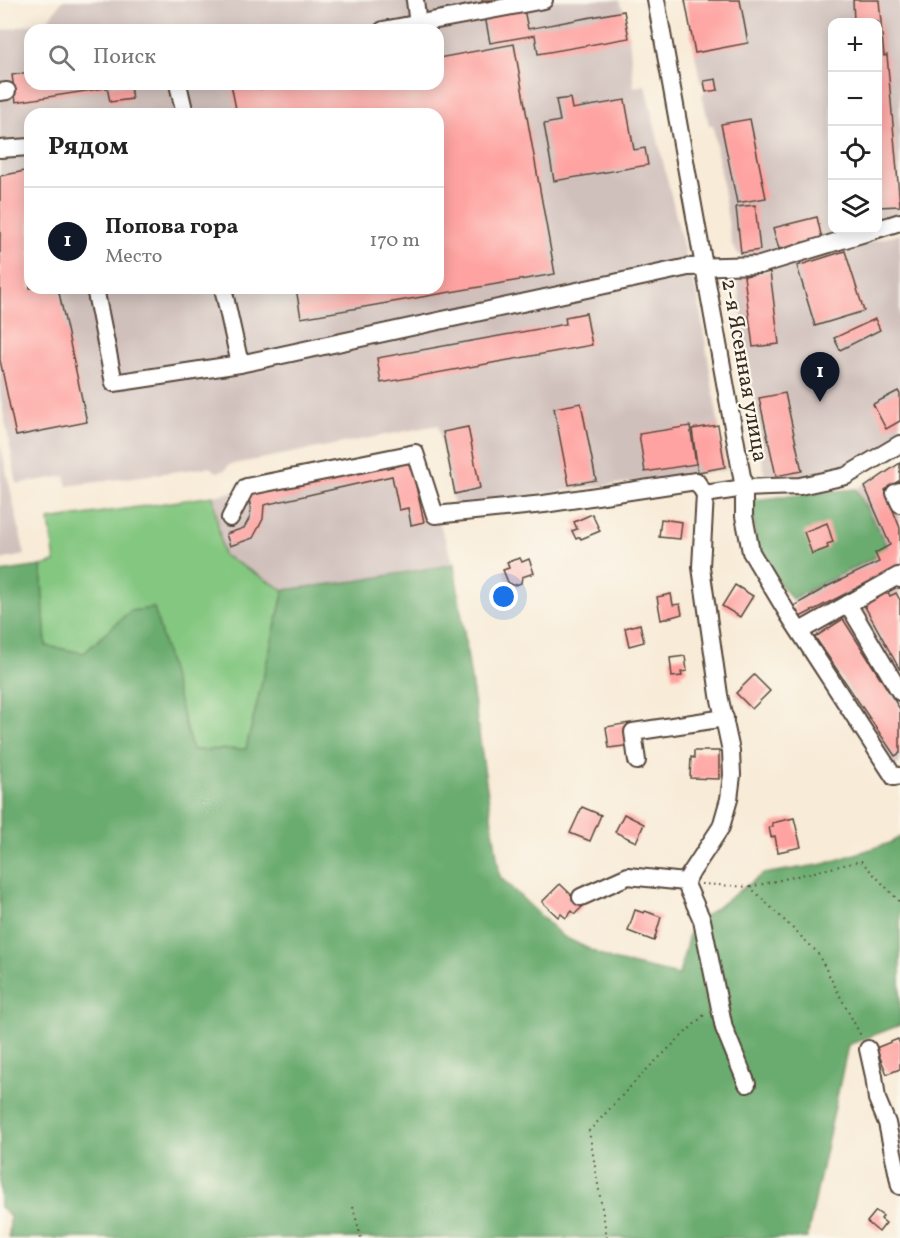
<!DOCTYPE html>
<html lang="ru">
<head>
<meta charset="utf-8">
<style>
	body { margin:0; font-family:Vollkorn,serif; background:#f6f6f6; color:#222 }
	.controls { position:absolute; right:18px; top:18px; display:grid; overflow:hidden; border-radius:12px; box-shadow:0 3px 15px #0003 }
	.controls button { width:54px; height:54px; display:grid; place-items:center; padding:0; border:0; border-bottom:2px solid #e0e0e0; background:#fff; color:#222; font:30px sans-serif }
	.you { position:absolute; left:504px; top:597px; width:21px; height:21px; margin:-15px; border:4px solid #fff; border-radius:50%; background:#1a73e8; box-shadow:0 0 0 9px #1a73e833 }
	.badge { display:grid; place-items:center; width:39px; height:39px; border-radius:50%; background:#111827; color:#fff; font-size:20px; font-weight:700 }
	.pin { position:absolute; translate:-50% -50px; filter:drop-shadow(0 2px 3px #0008) }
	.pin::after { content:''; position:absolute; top:32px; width:21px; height:18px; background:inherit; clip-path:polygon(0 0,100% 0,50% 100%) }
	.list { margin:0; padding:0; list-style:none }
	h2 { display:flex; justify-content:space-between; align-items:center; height:78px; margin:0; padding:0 24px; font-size:26px }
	h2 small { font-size:20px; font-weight:400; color:#767676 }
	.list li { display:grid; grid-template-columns:39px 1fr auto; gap:18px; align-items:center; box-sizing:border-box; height:108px; padding:0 24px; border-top:2px solid #e0e0e0 }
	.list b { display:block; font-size:22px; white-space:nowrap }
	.list p { margin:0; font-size:20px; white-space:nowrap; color:#767676 }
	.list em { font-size:20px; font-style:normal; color:#767676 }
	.icon { flex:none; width:33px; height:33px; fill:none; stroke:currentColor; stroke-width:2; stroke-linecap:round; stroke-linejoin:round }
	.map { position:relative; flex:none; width:900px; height:1238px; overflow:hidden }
	.search { position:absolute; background:#fff; box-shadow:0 3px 15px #0003; left:24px; top:24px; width:420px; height:66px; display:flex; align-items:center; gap:15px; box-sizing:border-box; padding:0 21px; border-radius:18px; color:#767676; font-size:22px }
	.panel { position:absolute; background:#fff; box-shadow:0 3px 15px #0003; left:24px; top:108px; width:420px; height:186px; border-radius:18px }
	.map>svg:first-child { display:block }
</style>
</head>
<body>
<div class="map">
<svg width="900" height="1238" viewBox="0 0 900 1238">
	<rect width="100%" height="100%" fill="#fbf7ec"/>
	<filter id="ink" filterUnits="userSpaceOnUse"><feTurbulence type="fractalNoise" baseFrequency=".0167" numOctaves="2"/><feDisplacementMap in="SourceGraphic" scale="12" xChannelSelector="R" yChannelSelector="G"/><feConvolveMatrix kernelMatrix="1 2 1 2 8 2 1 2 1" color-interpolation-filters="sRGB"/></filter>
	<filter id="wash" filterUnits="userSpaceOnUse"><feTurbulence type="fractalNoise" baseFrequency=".008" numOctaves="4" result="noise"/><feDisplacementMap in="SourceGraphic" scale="24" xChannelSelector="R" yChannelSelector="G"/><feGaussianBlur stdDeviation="1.35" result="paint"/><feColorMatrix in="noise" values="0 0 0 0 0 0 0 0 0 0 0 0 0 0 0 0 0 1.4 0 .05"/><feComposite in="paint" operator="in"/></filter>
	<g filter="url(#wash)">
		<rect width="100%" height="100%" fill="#f8ebd7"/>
		<g fill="#d0c0bc" fill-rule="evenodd">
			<path d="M63,0H619L624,11L629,38L634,87L645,85L688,267L698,297L726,470L454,505L438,425L229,465L225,470L217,472L209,467L67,486L65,476L17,484L0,394V31L47,21ZM30,30H438V84H30ZM30,114H438V288H30Z"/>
			<polygon points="685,0 900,0 900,214 878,222 878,22 832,22 832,230 856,230 823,241 750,258 743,257 738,254 732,245 713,125 709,125 702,95 705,92 703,84 700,81"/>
			<polygon points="900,234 900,436 843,470 765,480 737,278"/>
			<polygon points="0,443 25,555 0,560"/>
			<polygon points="415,453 454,564 356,581 284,590 223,555 213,496"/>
			<polygon points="900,462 900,763 894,766 792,599 889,550 856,489"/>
		</g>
		<polygon fill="#84c781" stroke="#607850" stroke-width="1.5" points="213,496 223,555 284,590 246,749 192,750 154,608 130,611 84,653 46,646 41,566 55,562 49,520"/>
		<g fill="#6bac6f" stroke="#536b46" stroke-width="1.5">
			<polygon points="856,489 889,550 792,599 756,552 752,500"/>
			<polygon points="454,564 500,877 562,936 612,960 679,975 691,926 763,874 824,864 890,843 900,837 900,1025 848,1045 807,1238 9,1238 10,1216 0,1207 0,572 41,566 46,646 84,653 130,611 154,608 192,750 246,749 284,590 356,581"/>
		</g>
		<g id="blocks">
			<g fill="#fea3a1">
				<polygon points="482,0 522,0 528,29 624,11 629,38 538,54 535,35 490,43"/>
				<polygon points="685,0 740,0 748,43 695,53"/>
				<polygon points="853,0 879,0 884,56 887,55 900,206 878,207 878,22 854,22"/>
				<polygon points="514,44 555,274 301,318 296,288 438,288 438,114 237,114 231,84 259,84 260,89 287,84 438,84 438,58"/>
				<polygon points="30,72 30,84 105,84 106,88 16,102 12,75"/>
				<polygon points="716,79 718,90 706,92 704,81"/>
				<polygon points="130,84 132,99 110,102 107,87"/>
				<polygon points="570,98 572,109 625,100 634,150 645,148 648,165 554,181 544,124 560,121 556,100"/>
				<polygon points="750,119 766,198 737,203 721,124"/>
				<polygon points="30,170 30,288 58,288 87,422 16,436 0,360 0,176"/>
				<polygon points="755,205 760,250 741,253 736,207"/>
				<polygon points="817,217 822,239 779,249 773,228"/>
				<polygon points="845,251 864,311 815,326 797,266"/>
				<polygon points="770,272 779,344 753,347 744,276"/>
				<polygon points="586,313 592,345 381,383 377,358 566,324 565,317"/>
				<polygon points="875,319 880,330 840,350 834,338"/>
				<polygon points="898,391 900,394 900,421 886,429 873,404"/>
				<polygon points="785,393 802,471 776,476 759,398"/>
				<polygon points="581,403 596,480 569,485 554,408"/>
				<polygon points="718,425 725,467 698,472 692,429"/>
				<polygon points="690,426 696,464 645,472 639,434"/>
				<polygon points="468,427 480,488 455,494 443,432"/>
				<polygon points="410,459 424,522 411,525 408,508 399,510 392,476 264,505 263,519 253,538 230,546 226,534 244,528 250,517 251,508 248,495"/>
				<polygon points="900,463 900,480 885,490 900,528 900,566 798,618 792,607 828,586 879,562 875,553 890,545 865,487"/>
				<polygon points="592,514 600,531 581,539 580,537 576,539 572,531 577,529 574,522"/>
				<polygon points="661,519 682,522 680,539 659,537"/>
				<polygon points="827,523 833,542 827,544 828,548 812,554 804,532"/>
				<polygon points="520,558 522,562 529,559 534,573 522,577 521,583 516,585 512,585 508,582 503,570 509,568 507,562"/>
				<polygon points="735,585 753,596 740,617 722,606"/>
				<polygon points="887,590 890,596 896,593 900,600 900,670 863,603"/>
				<polygon points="671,594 673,605 680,604 682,614 661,620 657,597"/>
				<polygon points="843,619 900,709 900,753 895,756 815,637"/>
				<polygon points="640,624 644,642 629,646 625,628"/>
				<polygon points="685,656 687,671 681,672 682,676 672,677 670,658"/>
				<polygon points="754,675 770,691 752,709 736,693"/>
				<polygon points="629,723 632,745 609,748 606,727"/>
				<polygon points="694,751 719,751 719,779 690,778 691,757 694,758"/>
				<polygon points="582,807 601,815 590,841 570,833"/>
				<polygon points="624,814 644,824 636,842 615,832"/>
				<polygon points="794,818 801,847 778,852 775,836 771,837 769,827 773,826 772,823"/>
				<polygon points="560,884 583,906 575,914 572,911 566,918 561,914 558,917 542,902"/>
				<polygon points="635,910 644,913 645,911 661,917 654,941 628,931"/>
				<polygon points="898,1039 900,1044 900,1069 887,1074 876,1048"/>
				<polygon points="876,1211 883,1216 881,1219 886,1223 879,1232 867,1222"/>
			</g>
		</g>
	</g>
	<g filter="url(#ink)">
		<use href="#blocks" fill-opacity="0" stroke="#57473a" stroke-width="1.5"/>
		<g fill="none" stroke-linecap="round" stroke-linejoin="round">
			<defs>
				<g id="minor">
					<polyline points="415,0 418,25"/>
					<polyline points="656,0 744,488 744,516 751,552 788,614 894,777 900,776"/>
					<polyline points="383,30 544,0"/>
					<polyline points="178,84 185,114"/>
					<polyline points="0,92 7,91"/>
					<polyline points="0,149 30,147"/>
					<polyline points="878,229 900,222"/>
					<polyline points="95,288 114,383 240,364 688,267 760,265 875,230"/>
					<polyline points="223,288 240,364"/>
					<polyline points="900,491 895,493 900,504"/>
					<polyline points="705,494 744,488 800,486 846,476 900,444"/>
					<polyline points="230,518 246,487 415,453 435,515 544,504 696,481 705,494"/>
					<polyline points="848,604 900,692"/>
					<polyline points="800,631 898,576 900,579"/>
					<polyline points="637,761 633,732 725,718"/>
					<polyline points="685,882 721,827 729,799 732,775 731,751 719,695 701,567 705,494"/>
					<polyline points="581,897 628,876 685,882 702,920 724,1028 747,1084"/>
					<polyline points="868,1049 874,1076 877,1099 887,1123 900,1186"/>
				</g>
			</defs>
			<use href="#minor" stroke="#57473a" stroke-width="20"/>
			<g stroke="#57473a" stroke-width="2" stroke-dasharray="1.5 4.5" stroke-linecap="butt">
				<polyline points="701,884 750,887 817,952 861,1036"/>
				<polyline points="750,887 861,861 900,902"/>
				<polyline points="353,1207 361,1238"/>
				<polyline points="607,1238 589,1131 645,1071 705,1014"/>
			</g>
			<use href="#minor" stroke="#fff" stroke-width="16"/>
		</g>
	</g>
	<g text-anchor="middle" stroke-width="4.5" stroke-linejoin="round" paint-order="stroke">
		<g font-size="22" fill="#3b2a1e" stroke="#fbf7ec">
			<text transform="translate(746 370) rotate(80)" y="8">2-я Ясенная улица</text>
		</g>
	</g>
</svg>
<div class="controls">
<button>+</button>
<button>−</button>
<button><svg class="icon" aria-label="locate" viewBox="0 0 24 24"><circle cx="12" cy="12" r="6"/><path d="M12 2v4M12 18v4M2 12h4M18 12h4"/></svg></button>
<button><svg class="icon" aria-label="layers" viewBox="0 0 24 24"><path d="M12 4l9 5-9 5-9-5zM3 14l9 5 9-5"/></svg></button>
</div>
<div class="you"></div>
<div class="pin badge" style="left:820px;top:402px">1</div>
<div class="search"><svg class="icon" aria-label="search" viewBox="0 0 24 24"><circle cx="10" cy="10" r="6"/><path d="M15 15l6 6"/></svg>Поиск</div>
<section class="panel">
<h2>Рядом<small></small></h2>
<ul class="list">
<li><span class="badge">1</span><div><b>Попова гора</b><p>Место</p></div><em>170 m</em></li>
</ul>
</section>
</div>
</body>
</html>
